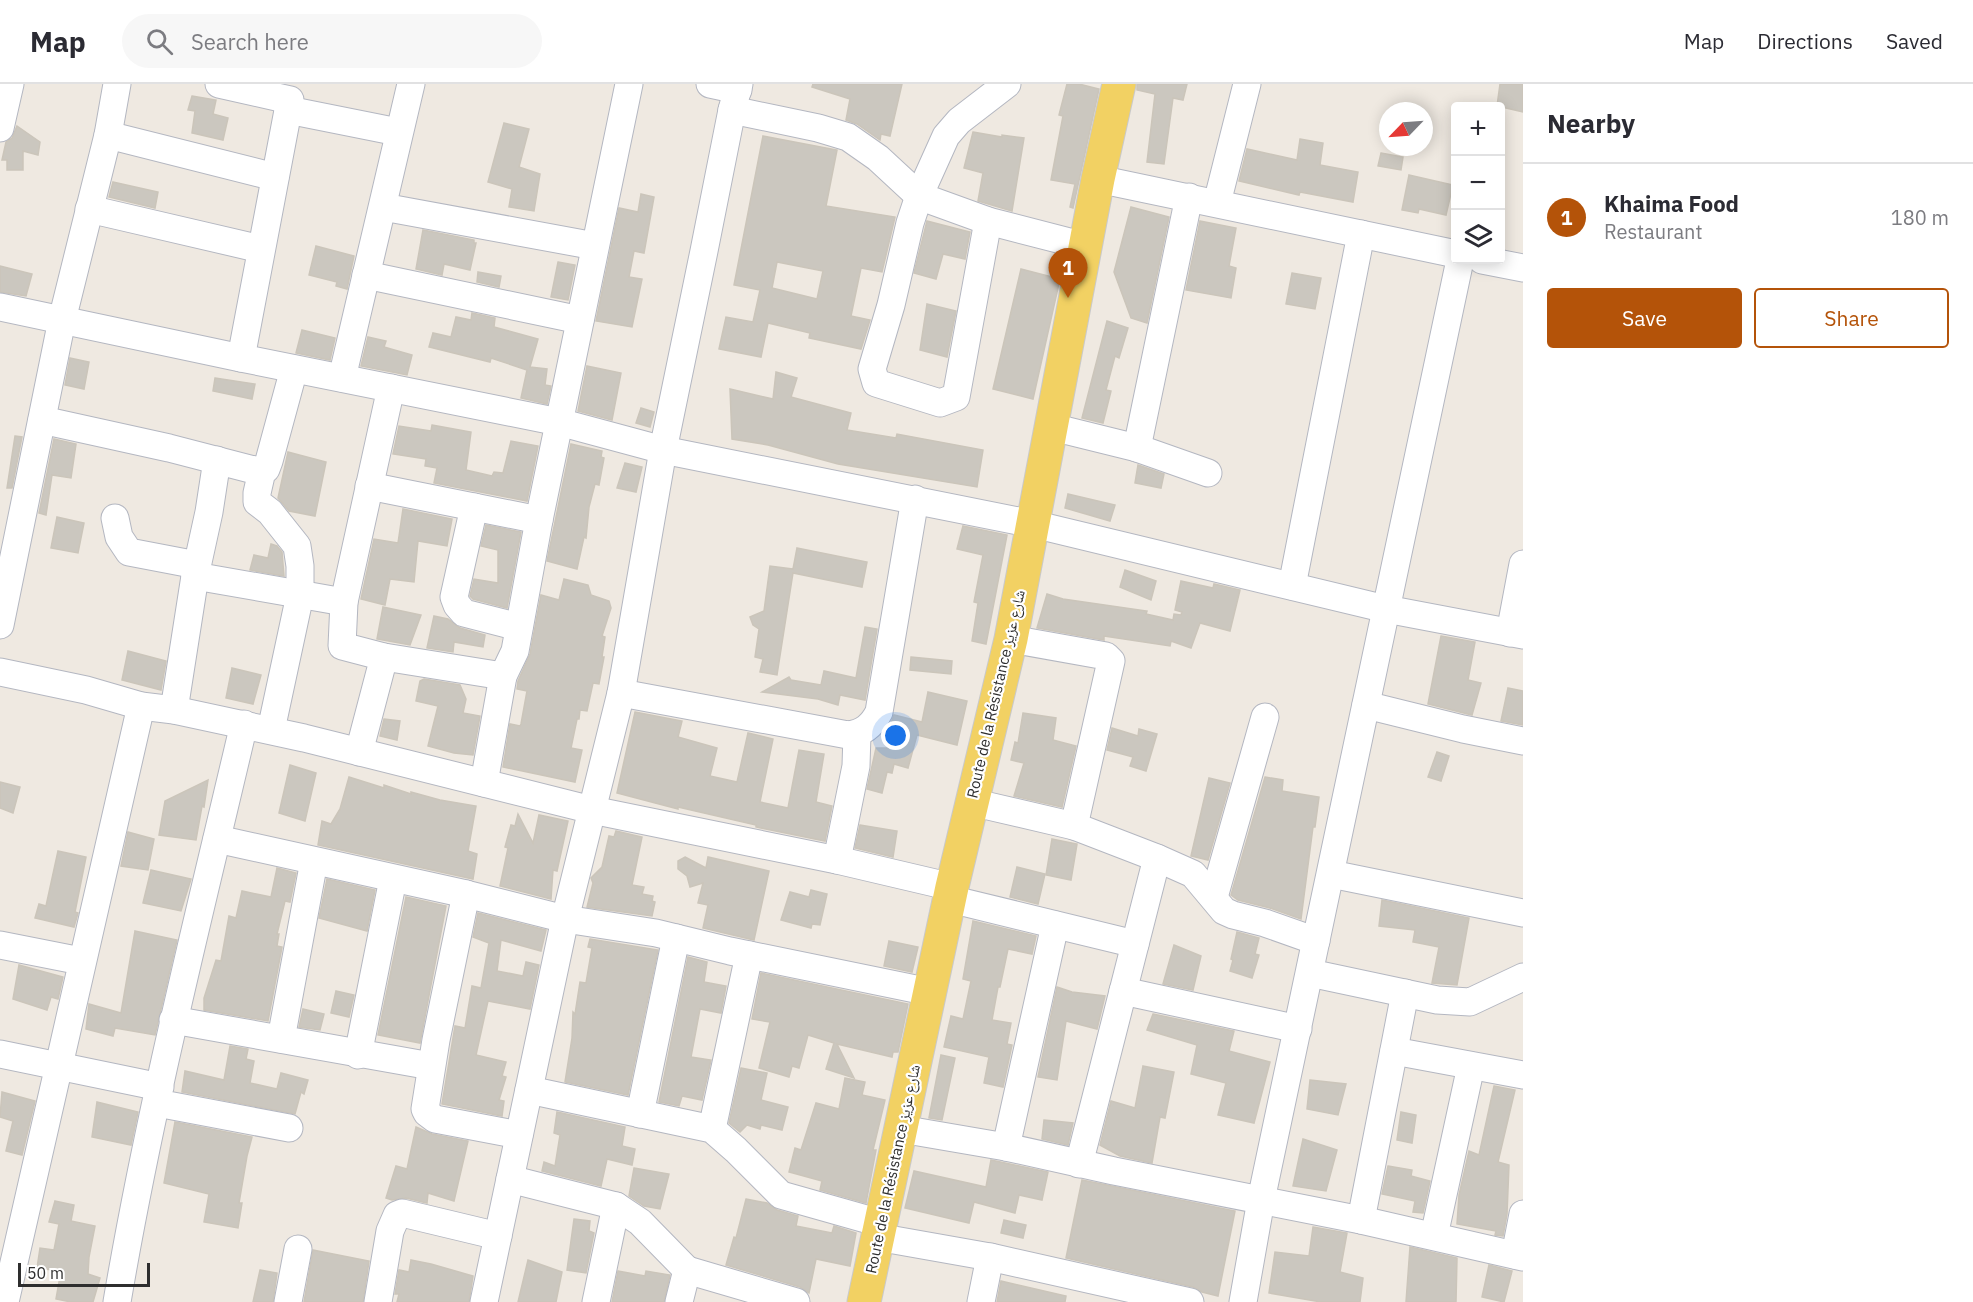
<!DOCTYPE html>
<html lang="en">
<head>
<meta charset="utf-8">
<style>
	body { margin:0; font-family:"IBM Plex Sans","Noto Naskh Arabic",sans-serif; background:#f7f7f7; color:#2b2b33 }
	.controls { position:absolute; right:18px; top:18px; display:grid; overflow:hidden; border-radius:6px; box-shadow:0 3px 15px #0003 }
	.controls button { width:54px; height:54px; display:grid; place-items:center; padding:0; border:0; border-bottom:2px solid #e1e1e2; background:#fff; color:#2b2b33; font:30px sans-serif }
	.compass { position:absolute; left:1379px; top:18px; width:54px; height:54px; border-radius:50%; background:#fff; box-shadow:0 3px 15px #0003; rotate:245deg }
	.scale { position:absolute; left:18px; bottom:15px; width:132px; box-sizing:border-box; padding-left:6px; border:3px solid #2e2e2e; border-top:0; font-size:16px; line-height:21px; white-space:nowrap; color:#2e2e2e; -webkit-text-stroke:4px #fff; paint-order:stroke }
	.you { position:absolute; left:896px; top:652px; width:21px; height:21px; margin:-15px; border:4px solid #fff; border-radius:50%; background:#1a73e8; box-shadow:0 0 0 9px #1a73e833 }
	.badge { display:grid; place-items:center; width:39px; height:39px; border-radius:50%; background:#b45309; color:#fff; font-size:20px; font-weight:700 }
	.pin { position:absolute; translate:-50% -50px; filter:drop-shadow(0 2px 3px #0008) }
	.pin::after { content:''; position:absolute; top:32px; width:21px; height:18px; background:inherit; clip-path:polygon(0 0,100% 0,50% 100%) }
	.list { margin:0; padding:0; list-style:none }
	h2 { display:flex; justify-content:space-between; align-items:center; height:78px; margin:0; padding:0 24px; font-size:26px }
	h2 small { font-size:20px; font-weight:400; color:#7c7c81 }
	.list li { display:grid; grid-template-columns:39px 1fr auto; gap:18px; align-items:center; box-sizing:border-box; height:108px; padding:0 24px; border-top:2px solid #e1e1e2 }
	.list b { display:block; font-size:22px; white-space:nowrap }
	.list p { margin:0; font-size:20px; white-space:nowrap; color:#7c7c81 }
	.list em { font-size:20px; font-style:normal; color:#7c7c81 }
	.actions { display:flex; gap:12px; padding:18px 24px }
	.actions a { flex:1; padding:14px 0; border:2px solid #b45309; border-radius:6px; text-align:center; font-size:21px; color:#b45309 }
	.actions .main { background:#b45309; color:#fff }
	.icon { flex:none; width:33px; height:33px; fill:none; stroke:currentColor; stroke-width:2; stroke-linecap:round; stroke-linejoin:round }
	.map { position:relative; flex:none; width:1523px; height:1218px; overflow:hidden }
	header { display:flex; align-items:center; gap:36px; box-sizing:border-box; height:84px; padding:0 30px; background:#fff; border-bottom:2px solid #e1e1e2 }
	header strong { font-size:28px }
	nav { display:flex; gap:33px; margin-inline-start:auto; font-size:21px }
	.search { width:420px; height:54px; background:#f7f7f7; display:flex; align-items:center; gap:15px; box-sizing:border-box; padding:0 21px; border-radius:33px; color:#7c7c81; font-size:22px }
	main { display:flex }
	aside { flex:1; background:#fff }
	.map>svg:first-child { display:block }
</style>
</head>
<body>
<header>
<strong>Map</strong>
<div class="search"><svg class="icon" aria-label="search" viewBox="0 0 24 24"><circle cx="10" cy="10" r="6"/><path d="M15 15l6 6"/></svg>Search here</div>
<nav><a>Map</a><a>Directions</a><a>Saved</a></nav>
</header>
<main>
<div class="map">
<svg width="1523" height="1218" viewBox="0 0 1523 1218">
	<rect width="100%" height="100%" fill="#efe9e1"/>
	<g fill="#cbc7bf" stroke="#cbc5ba" stroke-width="1.5" fill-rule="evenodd">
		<polygon points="813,0 902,0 890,52 881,50 880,56 857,40 846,36 850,15 812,3"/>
		<polygon points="1067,0 1079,0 1099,5 1073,124 1070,123 1075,100 1051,96 1063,32 1059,31"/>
		<polygon points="1137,0 1187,0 1183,16 1173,14 1164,80 1147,78 1155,10 1137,6"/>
		<polygon points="1500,0 1523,0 1523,28 1497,22"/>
		<polygon points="192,12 216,16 213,30 228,34 223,56 192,49 195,27 188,26"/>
		<polygon points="504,39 529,45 519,83 540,90 534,127 509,123 512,105 488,98"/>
		<polygon points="17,42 40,58 38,71 23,67 23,86 7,86 7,76 2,76 6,58 12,54"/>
		<polygon points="973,48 1002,53 1002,51 1024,54 1012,127 978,117 983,89 964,84"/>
		<path d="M763,52L837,66L826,122L895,133L882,188L861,184L851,232L870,236L861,265L809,254L810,249L768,239L761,273L719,265L726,233L753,238L760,206L734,201ZM777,178L823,187L817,215L772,204Z"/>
		<polygon points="1300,55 1323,59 1320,81 1358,88 1353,118 1300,108 1299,111 1239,97 1247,65 1297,76"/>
		<polygon points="1381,69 1403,73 1401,86 1378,82"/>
		<polygon points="1409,91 1453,101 1446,131 1419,125 1418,129 1402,126"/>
		<polygon points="113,98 158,108 155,124 109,113"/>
		<polygon points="641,110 654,113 644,169 634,167 629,193 642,195 632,243 596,237 619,124 638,128"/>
		<polygon points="1131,123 1169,133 1147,239 1131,234 1114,188"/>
		<polygon points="927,137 970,148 965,175 943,170 936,195 914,189"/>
		<polygon points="1200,137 1236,144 1229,182 1236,184 1231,214 1186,206"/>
		<polygon points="423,146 474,156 474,159 476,159 470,186 444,180 442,191 416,185"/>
		<polygon points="316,162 354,172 347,205 336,202 337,198 309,191"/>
		<polygon points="558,178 575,181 568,216 551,213"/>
		<polygon points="0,182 32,190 26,212 0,208"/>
		<polygon points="1021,185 1060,195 1033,315 993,305"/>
		<polygon points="478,188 501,192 499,203 477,198"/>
		<polygon points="1292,189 1321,194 1315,225 1286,220"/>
		<polygon points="927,220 956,227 947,273 920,266"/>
		<polygon points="472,229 495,234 494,243 538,255 530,283 547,285 545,301 551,302 547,320 521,314 527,286 491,274 490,278 429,263 433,249 451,253 456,233 471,236"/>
		<polygon points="1107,237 1128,244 1119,274 1115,272 1106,306 1111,307 1103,339 1082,334"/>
		<polygon points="302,246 335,254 330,276 296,269"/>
		<polygon points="368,253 386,257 384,263 412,271 407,291 361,282"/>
		<polygon points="70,274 89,278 84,305 65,301"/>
		<polygon points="587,282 621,289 612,336 578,327"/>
		<polygon points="776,288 797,294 791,313 851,329 847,346 896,354 897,350 983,366 977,403 838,380 768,361 732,355 730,305 773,315"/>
		<polygon points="215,294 255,300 252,315 213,307"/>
		<polygon points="641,324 654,328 650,343 636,339"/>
		<polygon points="432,341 471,348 466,386 492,392 494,388 503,389 511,357 538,362 527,417 434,399 437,384 425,382 426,375 393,370 399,342 431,347"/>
		<polygon points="15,352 22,353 12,404 7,404"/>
		<polygon points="54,355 76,360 71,394 52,391 46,431 39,429"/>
		<polygon points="571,360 602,367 601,373 604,374 599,401 595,400 589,423 586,454 584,453 577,485 547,477"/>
		<polygon points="288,368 326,378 315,432 289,427 278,414"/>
		<polygon points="625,379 642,383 636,408 617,404"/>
		<polygon points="1138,381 1164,390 1161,404 1135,399"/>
		<polygon points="1068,410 1115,421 1110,437 1065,424"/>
		<polygon points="403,425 452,435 447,462 418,457 414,498 390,495 385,521 361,515 374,455 398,459"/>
		<polygon points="57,433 84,439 78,469 51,464"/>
		<polygon points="486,441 521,448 507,524 473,515 470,512 474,495 498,499 498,466 481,462"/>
		<polygon points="963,442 1007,451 986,560 972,557 978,519 974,518 983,471 957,465"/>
		<polygon points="271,460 277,462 282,468 284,492 250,486 254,471 268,474"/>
		<polygon points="797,464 867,478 862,503 793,489 777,591 760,588 763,575 755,573 759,545 753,541 750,533 764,527 770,482 793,485"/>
		<polygon points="1125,486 1156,497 1151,516 1120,503"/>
		<polygon points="564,495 588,501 591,511 609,517 611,524 602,552 605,553 602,573 604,573 599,600 593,599 587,627 580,626 579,635 577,635 571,664 582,666 575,698 503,683 510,640 520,642 521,640 527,607 517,605 518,597 530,570 541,511 559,516"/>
		<polygon points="1181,497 1213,504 1214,500 1240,506 1230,547 1200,539 1191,564 1171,557 1170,562 1104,552 1104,556 1037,544 1047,510 1063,515 1147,527 1146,530 1173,536 1174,530 1181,531 1182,528 1175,526"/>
		<polygon points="383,523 421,531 410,561 377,555"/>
		<polygon points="434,532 448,535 460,544 485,551 483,563 454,558 453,568 427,564"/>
		<polygon points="865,543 877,545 865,616 840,611 838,621 818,615 762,608 789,593 791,596 821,601 824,587 856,594"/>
		<polygon points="1441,552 1475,558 1468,596 1481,599 1472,631 1428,620"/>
		<polygon points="128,567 166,577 161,606 122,596"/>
		<polygon points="911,573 952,577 951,590 910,586"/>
		<polygon points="232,584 261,591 253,620 226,614"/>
		<polygon points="424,595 460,601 466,615 463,629 480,632 473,671 454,669 428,662 438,622 416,617 420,597"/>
		<polygon points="1508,604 1523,607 1523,641 1501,637"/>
		<polygon points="928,608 967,617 957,661 917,651 908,684 894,680 892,689 887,688 882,709 867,705 876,664 888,664 891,639 894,631 922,638"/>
		<polygon points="635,628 682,637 678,653 717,664 710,692 737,698 748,649 773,655 760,718 788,724 799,666 824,670 816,718 832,722 825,757 756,743 756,741 678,723 678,725 617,709"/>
		<polygon points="1023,629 1056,634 1053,656 1076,662 1062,723 1014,712 1024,679 1011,676 1015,658 1018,659"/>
		<polygon points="384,635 400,637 397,656 380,652"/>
		<polygon points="1112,644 1138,652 1139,645 1157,650 1146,687 1130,682 1133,673 1107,666"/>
		<polygon points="1437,668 1449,672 1441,697 1428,693"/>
		<polygon points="290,681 316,689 305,737 279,729"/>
		<polygon points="349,693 384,704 384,701 411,710 411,708 440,716 476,722 468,767 477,770 473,795 318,761 322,737 331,740 340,725"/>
		<polygon points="1265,693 1283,696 1282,707 1319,713 1315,743 1313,743 1301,835 1270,824 1238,816 1231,811"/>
		<polygon points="1209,694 1230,699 1208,776 1191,772"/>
		<polygon points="208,696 204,723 202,722 196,756 159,751 165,717"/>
		<polygon points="0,698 20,703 13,729 0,724"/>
		<polygon points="518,730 533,759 539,731 568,737 557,787 553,786 551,815 500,802 508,764 505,763 511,741 515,742"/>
		<polygon points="860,741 897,747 893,773 855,764"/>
		<polygon points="616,747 642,753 632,801 644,803 642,810 653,812 652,817 655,818 652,832 587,823 593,799 591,794 602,783 609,752 614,753"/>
		<polygon points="128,748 154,755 148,786 121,782"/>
		<polygon points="1052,755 1077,760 1071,796 1046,791"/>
		<polygon points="58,767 86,773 75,828 78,829 74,843 35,834 39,820 46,822"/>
		<polygon points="685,773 706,784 708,773 769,787 754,856 703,844 708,821 698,819 703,799 690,803 687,792 678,785 678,777"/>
		<polygon points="1017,783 1045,790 1038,820 1010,813"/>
		<polygon points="277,784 296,789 290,818 285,817 277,850 279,850 277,862 282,863 268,937 204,926 204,914 216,876 221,877 229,832 236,834 242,807 271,813"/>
		<polygon points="151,786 191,795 181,827 143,819"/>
		<polygon points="327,795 375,806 367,847 319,834"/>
		<polygon points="811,806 827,810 820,841 812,840 811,844 781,836 790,808 809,813"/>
		<polygon points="406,813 446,822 420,959 378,951"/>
		<polygon points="1382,816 1469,834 1457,901 1432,899 1439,863 1413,858 1415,846 1379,842"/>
		<polygon points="478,829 546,846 541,867 501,856 497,887 523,892 526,878 539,881 530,925 488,917 476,971 506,978 502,992 506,993 499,1016 504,1017 502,1032 442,1020 455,942 465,944 472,902 481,904 489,859 473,853"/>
		<polygon points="973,837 1036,852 1032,870 1008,865 1000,903 998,903 992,936 1011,939 1007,960 1012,961 1003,1003 984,999 989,973 944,963 951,932 963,935 971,897 963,895"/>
		<polygon points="135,847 177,856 155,951 115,944 113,952 86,945 89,920 121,929"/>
		<polygon points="1237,848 1259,854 1255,870 1259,871 1252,894 1230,887 1233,876 1231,875"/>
		<polygon points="590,855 658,866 628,1011 565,998 572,954 573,928 575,930 580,898 586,899 592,864 588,863"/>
		<polygon points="889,857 918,863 912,888 884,882"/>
		<polygon points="1174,861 1201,872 1193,906 1163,900"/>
		<polygon points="688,873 707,878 704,898 726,902 721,929 700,925 691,973 711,976 702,1016 682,1012 679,1022 659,1018"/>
		<polygon points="19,881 63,893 58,915 51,913 47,926 13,915"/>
		<polygon points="761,889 908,920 898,968 893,968 892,973 837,960 854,994 826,985 834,959 808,951 799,984 792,982 789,993 759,984 770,938 752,935"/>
		<polygon points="1057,903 1072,908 1105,912 1097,945 1066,937 1057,996 1038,993"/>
		<polygon points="336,907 354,911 349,933 331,929"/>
		<polygon points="303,925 324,930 320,946 299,943"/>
		<polygon points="1153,930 1234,947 1229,967 1270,978 1254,1039 1218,1031 1226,999 1191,990 1197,961 1147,946"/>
		<polygon points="230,962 248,965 246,975 254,977 250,999 277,1005 281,989 308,996 304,1010 301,1008 295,1030 182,1008 185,987 224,996"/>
		<polygon points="941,971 955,974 942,1036 929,1034"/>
		<polygon points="1143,982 1174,988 1165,1034 1160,1033 1152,1079 1120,1072 1100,1061 1111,1017 1135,1024"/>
		<polygon points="741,984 767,989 761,1016 788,1023 782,1046 761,1041 760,1045 747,1041 740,1048 729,1039"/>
		<polygon points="845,994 865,998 862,1011 885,1016 873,1066 876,1066 866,1119 820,1106 822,1097 789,1088 795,1064 801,1066 816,1019 839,1025"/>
		<polygon points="1310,996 1346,1000 1338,1031 1307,1025"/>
		<polygon points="1494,1002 1515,1006 1498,1078 1509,1081 1507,1130 1503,1152 1495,1151 1496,1147 1457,1140 1459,1111 1469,1067 1479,1071"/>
		<polygon points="2,1008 35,1017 22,1071 6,1067 13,1037 0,1033"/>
		<polygon points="97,1018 138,1028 131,1061 92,1053"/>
		<polygon points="557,1028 625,1043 622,1062 635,1065 632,1081 607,1075 601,1102 542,1087 544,1078 555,1082 560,1051 554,1049"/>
		<polygon points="1401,1028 1416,1031 1412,1059 1397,1056"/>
		<polygon points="1044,1036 1073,1039 1068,1061 1042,1055"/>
		<polygon points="175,1038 252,1053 247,1072 239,1119 242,1119 238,1144 204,1138 209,1110 164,1099"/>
		<polygon points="416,1043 432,1050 468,1057 454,1117 428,1109 427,1119 406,1114 392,1116 386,1114 396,1082 407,1085"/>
		<polygon points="1303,1055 1337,1066 1326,1107 1293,1102"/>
		<polygon points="991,1076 1048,1088 1042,1116 1019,1111 1015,1129 974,1118 969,1139 905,1124 914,1087 986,1103"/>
		<polygon points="1388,1082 1412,1086 1411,1092 1430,1097 1423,1129 1413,1128 1415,1117 1382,1110"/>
		<polygon points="634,1084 669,1090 660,1125 644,1122 629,1112"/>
		<polygon points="1082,1096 1235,1127 1218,1212 1202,1208 1193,1203 1066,1174"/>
		<polygon points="746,1115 767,1119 777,1126 798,1132 796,1142 832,1149 834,1142 856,1149 850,1182 816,1175 809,1209 800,1203 726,1181 734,1153 736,1154"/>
		<polygon points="55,1117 74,1121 71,1137 95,1142 89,1173 88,1190 100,1194 93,1218 71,1218 56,1215 61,1187 37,1184 40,1164 54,1166 59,1140 49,1138"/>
		<polygon points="574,1135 590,1137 589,1147 594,1149 586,1189 567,1186"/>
		<polygon points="1004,1136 1026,1141 1023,1154 1001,1149"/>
		<polygon points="1313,1143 1347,1149 1340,1188 1363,1194 1360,1218 1321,1218 1269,1209 1275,1168 1309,1172"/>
		<polygon points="1410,1163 1457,1174 1456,1218 1406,1218"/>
		<polygon points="313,1166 369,1177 363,1218 304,1218"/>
		<polygon points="411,1176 431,1180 473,1192 469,1218 397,1218 399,1210 395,1210 399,1186 409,1188"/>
		<polygon points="528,1176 562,1188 556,1218 518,1218"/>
		<polygon points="1489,1181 1512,1187 1504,1218 1482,1213"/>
		<polygon points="260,1186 277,1189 273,1218 253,1218"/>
		<polygon points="618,1187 645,1192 646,1187 670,1191 664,1218 612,1218"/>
		<polygon points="1001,1197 1066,1212 1065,1218 997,1218"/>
	</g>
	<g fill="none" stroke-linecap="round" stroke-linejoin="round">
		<defs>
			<g id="minor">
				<polyline points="219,0 290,16 241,274"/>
				<polyline points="710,0 738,6"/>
				<polyline points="288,26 398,48"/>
				<polyline points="732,26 818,44 848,53 878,74 919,112 988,137 1085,162"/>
				<polyline points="0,44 10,0"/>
				<polyline points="108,51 275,93"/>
				<polyline points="1098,95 1456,170"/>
				<polyline points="1217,119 1247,0"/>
				<polyline points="383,123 595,162"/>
				<polyline points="89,125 261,165"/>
				<polyline points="988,137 956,313 940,319 876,299 872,285 891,221 910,139 919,112 946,52 959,37 1007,0"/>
				<polyline points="1482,176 1523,184"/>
				<polyline points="366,191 580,236"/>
				<polyline points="0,223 241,274 559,338 663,366 1033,440 1386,525 1523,551"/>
				<polyline points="342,294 411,0"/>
				<polyline points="391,304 344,518 342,562 384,573 503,592"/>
				<polyline points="42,336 169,364 250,385 262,387"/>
				<polyline points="1052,343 1137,364 1208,389"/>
				<polyline points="1137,364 1189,113"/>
				<polyline points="369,402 539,436"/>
				<polyline points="474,423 454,513 457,521 464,529 519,543"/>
				<polyline points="115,434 119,453 129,468 197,481"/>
				<polyline points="195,492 344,518"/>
				<polyline points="1292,502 1361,150"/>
				<polyline points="0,541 62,236 108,51 117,0"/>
				<polyline points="1510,549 1523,480"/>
				<polyline points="1011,555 1106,572 1111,577 1074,742"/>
				<polyline points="0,588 86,606 141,622 174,626 304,654 592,726 837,776 952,803"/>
				<path d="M621,609L848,651C863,649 872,642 879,628L915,415"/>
				<polyline points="1366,621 1463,645 1523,657"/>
				<polyline points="174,626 195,492 209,428 217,376"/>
				<polyline points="271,646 300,511 300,482 297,462 270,428 257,418 257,409 262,387 266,385 269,377 294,285"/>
				<polyline points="359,668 384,573"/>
				<polyline points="484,699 503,592 515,567 539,436 629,0"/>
				<polyline points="971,718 1074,742 1157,774 1193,790 1224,827 1233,831 1265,839 1316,857"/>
				<polyline points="217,755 466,810 565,835 656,849 730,867 930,908"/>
				<polyline points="837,776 856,682 857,650"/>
				<polyline points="1331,790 1523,829"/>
				<polyline points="466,810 436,956 425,1025 427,1029 435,1035 519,1051"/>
				<polyline points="1214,813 1265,633"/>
				<polyline points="950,815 1135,860"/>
				<polyline points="0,861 81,877"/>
				<polyline points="1310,889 1437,916 1470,918 1523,893"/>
				<polyline points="1123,907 1298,945"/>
				<polyline points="173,936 431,982"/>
				<polyline points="281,955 314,777"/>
				<polyline points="1394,967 1523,991"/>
				<polyline points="0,970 160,1003"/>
				<polyline points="358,971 393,795"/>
				<polyline points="529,1006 712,1045 736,1066 781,1111 880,1139"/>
				<polyline points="157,1019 289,1044"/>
				<polyline points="640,1030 676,854"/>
				<polyline points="712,1045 749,871"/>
				<polyline points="901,1045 1006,1063 1114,1087 1361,1136 1523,1173"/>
				<polyline points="1006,1063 1055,841"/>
				<polyline points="1079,1080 1157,774"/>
				<polyline points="510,1095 616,1122 640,1138 687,1186 679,1218"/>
				<polyline points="1361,1136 1405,909"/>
				<polyline points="1434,1152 1471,982"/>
				<polyline points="877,1153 990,1173 1190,1218"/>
				<polyline points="1515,1171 1523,1130"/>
				<polyline points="687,1186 796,1218"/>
				<polyline points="5,1218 141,622"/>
				<path d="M117,1218C150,1023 199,832 244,640"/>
				<polyline points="288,1218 298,1165"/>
				<polyline points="378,1218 390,1147 397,1131 402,1129 498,1152"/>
				<polyline points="484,1218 565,835 621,609 663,366 704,167 732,26 739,0"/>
				<polyline points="596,1218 616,1122"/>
				<polyline points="981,1218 990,1173"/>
				<polyline points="1243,1218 1261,1116 1460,176"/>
			</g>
			<polyline id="major" points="864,1218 952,803 1011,555 1098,95 1119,0"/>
		</defs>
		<use href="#minor" stroke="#b4b7c1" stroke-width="29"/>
		<use href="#major" stroke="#c9c9c9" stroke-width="35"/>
		<use href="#minor" stroke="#fff" stroke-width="27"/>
		<use href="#major" stroke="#f2d163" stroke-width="33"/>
	</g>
	<g text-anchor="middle" stroke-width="4.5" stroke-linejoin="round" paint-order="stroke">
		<g font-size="15" fill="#2e2e2e" stroke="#fff">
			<text transform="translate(996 610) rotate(-77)" y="5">Route de la Résistance شارع عزيز</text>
			<text transform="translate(893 1085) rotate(-78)" y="5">Route de la Résistance شارع عزيز</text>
		</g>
	</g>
</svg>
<div class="controls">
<button>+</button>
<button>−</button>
<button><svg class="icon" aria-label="layers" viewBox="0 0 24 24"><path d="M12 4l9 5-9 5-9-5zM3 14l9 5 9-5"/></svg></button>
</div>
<svg class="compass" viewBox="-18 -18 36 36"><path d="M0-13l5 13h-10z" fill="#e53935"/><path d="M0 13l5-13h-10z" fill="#7c7c81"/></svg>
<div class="scale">50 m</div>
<div class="you"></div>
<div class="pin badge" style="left:1068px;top:214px">1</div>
</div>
<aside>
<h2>Nearby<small></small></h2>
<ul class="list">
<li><span class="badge">1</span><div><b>Khaima Food</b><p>Restaurant</p></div><em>180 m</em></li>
</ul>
<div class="actions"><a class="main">Save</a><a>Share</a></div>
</aside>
</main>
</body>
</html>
